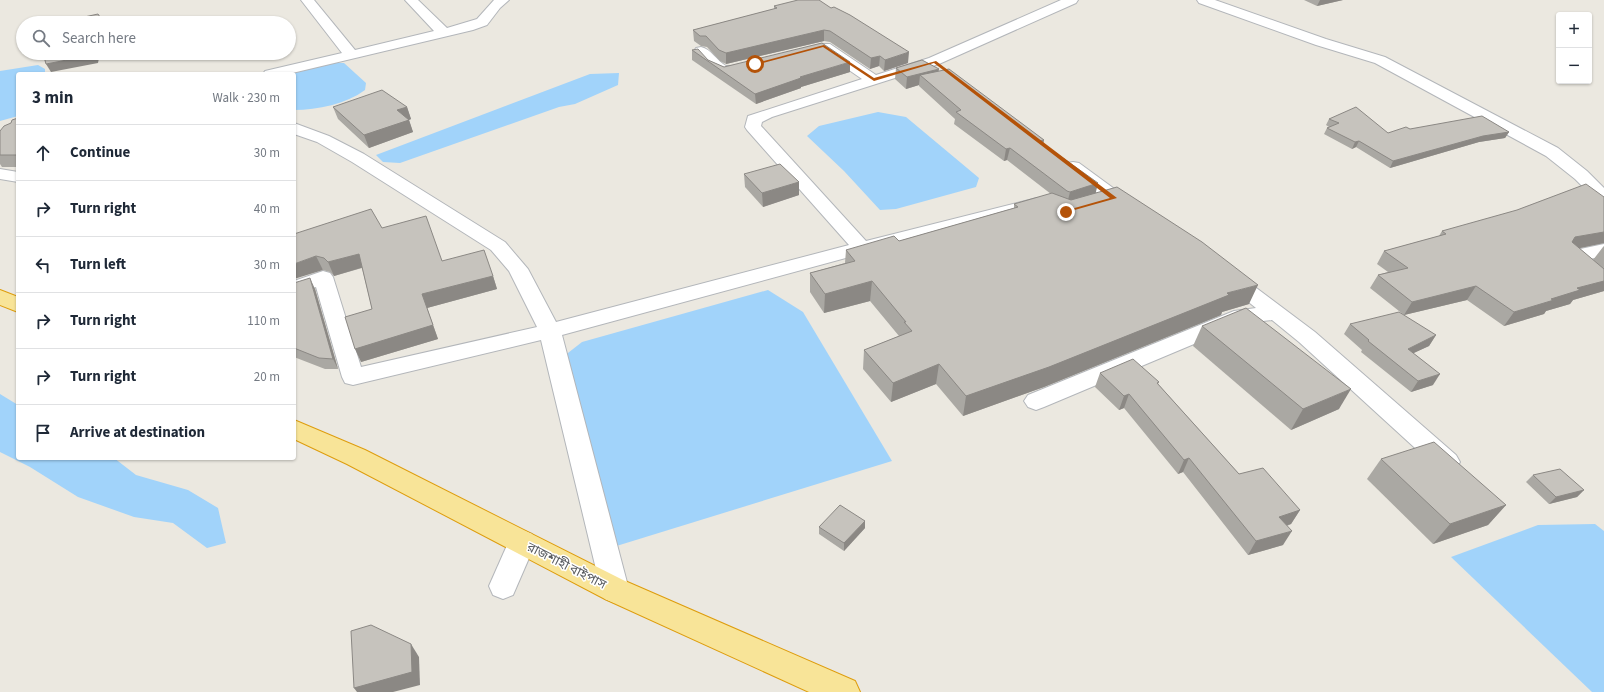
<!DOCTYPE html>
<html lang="en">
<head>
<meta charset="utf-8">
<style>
	body { margin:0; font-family:"Source Sans 3","Noto Sans Bengali",sans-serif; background:#f2f2f3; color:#1f2937 }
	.controls { position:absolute; right:12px; top:12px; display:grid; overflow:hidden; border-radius:4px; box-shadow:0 1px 3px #0004 }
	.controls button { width:36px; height:36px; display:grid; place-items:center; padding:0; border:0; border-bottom:1px solid #e0e1e3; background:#fff; color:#1f2937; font:20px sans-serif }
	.stop { position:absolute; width:12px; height:12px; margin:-9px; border:3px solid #b45309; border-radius:50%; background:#fff }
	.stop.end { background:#b45309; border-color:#fff; box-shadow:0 1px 4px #0008 }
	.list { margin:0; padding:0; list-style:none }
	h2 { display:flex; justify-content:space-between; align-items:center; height:52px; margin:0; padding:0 16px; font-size:17px }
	h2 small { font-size:13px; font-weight:400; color:#747a83 }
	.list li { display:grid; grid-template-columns:26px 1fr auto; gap:12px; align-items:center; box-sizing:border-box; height:56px; padding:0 16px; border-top:1px solid #e0e1e3 }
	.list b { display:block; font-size:15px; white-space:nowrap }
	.list em { font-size:13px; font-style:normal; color:#747a83 }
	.icon { flex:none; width:22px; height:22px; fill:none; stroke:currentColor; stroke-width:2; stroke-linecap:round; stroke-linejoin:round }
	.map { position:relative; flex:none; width:1604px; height:692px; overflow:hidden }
	.search { position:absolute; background:#fff; box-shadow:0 1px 3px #0004; left:16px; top:16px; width:280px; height:44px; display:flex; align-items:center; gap:10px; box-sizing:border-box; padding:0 14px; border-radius:22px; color:#747a83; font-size:15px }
	.panel { position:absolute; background:#fff; box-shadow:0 1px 3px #0004; left:16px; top:72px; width:280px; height:388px; border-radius:4px }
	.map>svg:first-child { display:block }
</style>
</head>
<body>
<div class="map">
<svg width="1604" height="692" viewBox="0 0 1604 692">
	<rect width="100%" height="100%" fill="#ebe8e0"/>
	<g fill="#a1d3fa">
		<path d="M323,63H344L366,83L365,90C346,104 318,110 294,110V74H285Z"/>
		<polygon points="38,65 45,69 45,74 18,74 18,116 0,121 0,71"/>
		<polygon points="619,73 618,85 575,104 559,107 400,163 383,162 376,155 590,74"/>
		<polygon points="878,112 906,117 979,178 976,187 896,209 880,210 844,171 807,136 819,126"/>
		<polygon points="768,290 803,312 892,461 610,548 559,360 582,342"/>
		<polygon points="0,394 18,405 18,458 114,458 136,475 188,490 218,508 226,543 207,548 173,523 134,517 78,497 30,467 0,452"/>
		<polygon points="1595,524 1604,531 1604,692 1592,692 1451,557 1538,525"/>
	</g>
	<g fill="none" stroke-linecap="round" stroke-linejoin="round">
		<defs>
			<g id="minor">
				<polygon points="301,0 314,0 355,50 434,31 405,0 418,0 447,28 477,19 494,0 509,0 500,8 487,25 473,30 288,74 263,74 265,71 342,53"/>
				<polygon points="1061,0 1078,0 1076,3 939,64 772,117 762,122 761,126 866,241 1037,198 1043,199 1046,203 1043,207 901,243 562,335 629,590 625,599 615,603 605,599 601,590 541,340 353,385 345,383 342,377 316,287 294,294 294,281 323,271 330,273 333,277 361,367 537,327 509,271 491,250 352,162 317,142 294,134 294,123 329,136 364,154 505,242 528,269 556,322 849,245 747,130 745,127 748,116 862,79 820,50 818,47 820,44 830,44 876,75 929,58"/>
				<polygon points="1197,0 1215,0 1326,39 1385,57 1558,148 1587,171 1604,188 1604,203 1598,202 1575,179 1546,156 1375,63 1316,45 1199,3"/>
				<path d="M701,47C711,49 717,61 726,66H741L743,69L741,72C717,78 708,71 694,51L696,48Z"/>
				<polygon points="1073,162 1079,163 1135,204 1138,208 1135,212 1129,213 1123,212 1067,171 1064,167 1067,163"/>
				<polygon points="0,169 18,172 18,182 0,179"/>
				<path d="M1604,244V256L1590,259L1597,266L1594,270C1582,273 1570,266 1563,256L1566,252Z"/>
				<polygon points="1228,270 1235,272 1315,332 1456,455 1460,462 1456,469 1447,472 1438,469 1299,342 1272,320 1244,323 1044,407 1036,410 1028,407 1024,401 1028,395 1234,311 1256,308 1221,280 1218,276 1221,272"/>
				<polygon points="522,530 532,534 536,542 513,595 503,599 493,595 489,586 512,534"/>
			</g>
			<g id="trunk">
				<polygon points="0,290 18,297 18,312 0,305"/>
				<polygon points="294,420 365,450 625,581 855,681 860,692 809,692 605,599 347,464 294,439"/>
			</g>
		</defs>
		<use href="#minor" stroke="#b3b6ba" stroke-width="2"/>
		<use href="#trunk" stroke="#de9d0d" stroke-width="2"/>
		<use href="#minor" fill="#fff" fill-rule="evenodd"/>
		<use href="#trunk" fill="#f8e498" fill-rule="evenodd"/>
	</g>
	<g fill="#aaa8a3">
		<polygon points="1304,0 1343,0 1317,6"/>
		<polygon points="774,6 908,63 884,71 879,66 870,69 830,42 824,41 726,64 720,61 707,47 701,46 694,41 693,30 774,9"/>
		<polygon points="692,50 708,60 724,67 850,72 801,87 801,88 756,104 692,60"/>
		<polygon points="896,68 938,71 1044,140 1043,144 1096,193 1249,304 1222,312 1221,315 1044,387 963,416 936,384 891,402 863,369 864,350 899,336 870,301 824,313 810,292 810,273 845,263 846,250 899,241 1014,208 1014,204 1051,194 1007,160 1004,161 954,124 955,119 919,86 919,85 906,89 895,79"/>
		<polygon points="333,107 407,107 411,119 409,120 413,132 369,148 338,119"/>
		<polygon points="18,118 18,167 2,167 0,164 0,131"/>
		<polygon points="1329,119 1388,133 1410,129 1509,132 1505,138 1479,142 1390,168 1356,147 1352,149 1324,134 1327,128 1329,127 1326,125"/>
		<polygon points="744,174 799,182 799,195 763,207 745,187"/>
		<polygon points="1604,197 1604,243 1579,248 1593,260 1603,247 1604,246 1604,291 1573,300 1570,304 1546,311 1544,314 1504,326 1467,300 1404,315 1370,288 1378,275 1388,272 1377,264 1384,251 1439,236 1442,231"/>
		<polygon points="382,228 442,261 493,276 497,289 427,308 438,339 361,362 372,309 362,268 334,276 330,272 323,270 294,234"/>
		<polygon points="315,289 338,369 325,369 294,357 294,335 295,335"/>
		<polygon points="1350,324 1436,335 1429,346 1413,353 1433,385 1411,392 1361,352 1362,350 1344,334"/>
		<polygon points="1202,326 1339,409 1291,430 1193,346"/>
		<polygon points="1100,373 1159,382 1158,384 1239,474 1300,510 1291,524 1287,526 1283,545 1248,555 1183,472 1178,474 1124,408 1119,410 1095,387"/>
		<polygon points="1381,459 1506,505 1488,525 1433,544 1367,479"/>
		<polygon points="1533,475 1584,490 1577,497 1549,504 1526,482"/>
		<polygon points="819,527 865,528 844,551 819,534"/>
	</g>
	<g fill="#8b8884">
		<polygon points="1320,0 1343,0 1317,6"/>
		<polygon points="824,30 824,41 726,64 726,53"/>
		<polygon points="909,52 908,63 884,71 885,60"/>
		<polygon points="94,53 100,53 98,63 51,72 46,64"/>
		<polygon points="880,56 879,66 870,69 871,58"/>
		<polygon points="850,62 850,72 801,87 801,88 756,104 755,94 800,77"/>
		<polygon points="939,69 937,81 920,75 919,85 906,89 907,77"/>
		<polygon points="407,107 411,119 409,120 413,132 369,148 364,135 397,110"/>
		<polygon points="1509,132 1505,138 1479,142 1390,168 1393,161 1483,136"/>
		<polygon points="1044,140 1041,152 1039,141"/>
		<polygon points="1359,141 1356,147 1352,149 1355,142"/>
		<polygon points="1010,148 1007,160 1004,161 1006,149"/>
		<polygon points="799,182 799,195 763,207 762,193"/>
		<polygon points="1098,183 1095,196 1067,204 1070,192"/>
		<polygon points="1604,232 1604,243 1566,251 1575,237"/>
		<polygon points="359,254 364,267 334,276 328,262"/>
		<polygon points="316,256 323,270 294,279 294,264"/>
		<polygon points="493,276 497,289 427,308 438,339 361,362 355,349 422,294"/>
		<polygon points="310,278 315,289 338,369 333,359"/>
		<polygon points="872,281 870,301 824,313 825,294"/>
		<polygon points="1604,281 1604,291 1573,300 1570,304 1546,311 1544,314 1504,326 1514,312 1551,299 1577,288"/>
		<polygon points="1258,285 1249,304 1222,312 1221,315 1044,387 963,416 966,396 1227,293"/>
		<polygon points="1476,286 1467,300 1404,315 1412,302"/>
		<polygon points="1436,335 1429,346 1401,359 1408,349"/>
		<polygon points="939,364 936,384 891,402 893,383"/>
		<polygon points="1440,374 1433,385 1411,392 1418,381"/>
		<polygon points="1351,389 1339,409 1291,430 1303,409"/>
		<polygon points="1129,394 1124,408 1119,410 1124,396"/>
		<polygon points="1189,458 1183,472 1178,474 1184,460"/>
		<polygon points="1584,490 1577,497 1549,504 1556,497"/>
		<polygon points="1506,505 1488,525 1433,544 1450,524"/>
		<polygon points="1300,510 1291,524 1271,530 1279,517"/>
		<polygon points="865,521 865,528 844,551 844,543"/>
		<polygon points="1292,531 1283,545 1248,555 1256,541"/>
		<polygon points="411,644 419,657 420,685 393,692 357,692 354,688"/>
	</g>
	<g fill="#c6c3bd" stroke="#8b8884">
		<polygon points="798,0 819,0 831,8 834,7 850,15 909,52 885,60 880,56 871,58 830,31 824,30 726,53 719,50 706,36 700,36 693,30 777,8 774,6"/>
		<polygon points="98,14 104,23 57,23"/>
		<polygon points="822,43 850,62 800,77 801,78 755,94 692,50 698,49 708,60 724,67"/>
		<polygon points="43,53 94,53 93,55 46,64"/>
		<polygon points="922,60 939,69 907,77 896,68"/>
		<polygon points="949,69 1044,140 1039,141 1098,183 1070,192 1067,191 1010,148 1006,149 956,112 961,110 920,75"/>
		<polygon points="382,90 407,107 397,110 409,120 364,135 333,107"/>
		<polygon points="1356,107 1388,133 1406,127 1410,129 1482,116 1509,132 1483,136 1393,161 1359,141 1355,142 1327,128 1339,123 1329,119"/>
		<polygon points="18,118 18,155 0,155 0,131 4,126 11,123 12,120"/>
		<polygon points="780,164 799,182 762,193 744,174"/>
		<polygon points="1586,184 1604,197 1604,232 1575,237 1572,242 1604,269 1604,281 1577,288 1580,290 1551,299 1554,300 1514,312 1476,286 1412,302 1378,275 1408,268 1384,251 1446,234 1442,231 1517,210"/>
		<polygon points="1117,187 1202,242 1258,285 1227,293 1229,295 1049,367 966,396 939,364 893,383 864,350 912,331 904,322 906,322 872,281 825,294 810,273 855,261 846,250 894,236 899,241 1018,207 1014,204 1052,193 1071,200"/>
		<polygon points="371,209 382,228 426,216 442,261 484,250 493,276 422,294 433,325 355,349 345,317 372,309 359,254 328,262 324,258 316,256 294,264 294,234"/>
		<polygon points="310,278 333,359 319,358 294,348 294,335 295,335 294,324 294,283"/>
		<polygon points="1246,308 1351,389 1303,409 1202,326"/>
		<polygon points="1399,312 1436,335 1408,349 1440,374 1418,381 1368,341 1369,340 1350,324"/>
		<polygon points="1133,359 1159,382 1157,383 1239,474 1263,468 1300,510 1279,517 1292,531 1256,541 1189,458 1184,460 1129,394 1124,396 1100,373"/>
		<polygon points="1434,442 1506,505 1450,524 1381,459"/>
		<polygon points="1560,469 1584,490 1556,497 1533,475"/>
		<polygon points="840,505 865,521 844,543 819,527"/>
		<polygon points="371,625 411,644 412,672 354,688 351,631"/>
	</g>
	<polygon fill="#b45309" points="824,45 874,78 936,61 1117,198 1064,213 1064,211 1110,198 934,63 874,81 823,47 755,65 753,64"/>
	<g text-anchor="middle" stroke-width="3" stroke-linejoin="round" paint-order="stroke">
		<g font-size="13" fill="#595c60" stroke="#fff">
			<text transform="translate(567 565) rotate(27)" y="5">রাজশাহী বাইপাস</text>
		</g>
	</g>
</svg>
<div class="controls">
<button>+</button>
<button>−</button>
</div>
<div class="stop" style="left:755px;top:64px"></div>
<div class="stop end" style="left:1066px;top:212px"></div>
<div class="search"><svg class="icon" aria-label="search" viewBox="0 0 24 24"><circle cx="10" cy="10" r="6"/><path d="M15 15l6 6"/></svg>Search here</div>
<section class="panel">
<h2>3 min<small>Walk · 230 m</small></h2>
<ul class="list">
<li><svg class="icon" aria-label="ahead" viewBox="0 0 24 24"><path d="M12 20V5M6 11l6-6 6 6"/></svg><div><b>Continue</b></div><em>30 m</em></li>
<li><svg class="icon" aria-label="right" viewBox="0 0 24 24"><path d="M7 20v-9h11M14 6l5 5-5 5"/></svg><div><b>Turn right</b></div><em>40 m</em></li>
<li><svg class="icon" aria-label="left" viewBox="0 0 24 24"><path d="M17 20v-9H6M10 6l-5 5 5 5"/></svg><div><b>Turn left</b></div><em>30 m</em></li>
<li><svg class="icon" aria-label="right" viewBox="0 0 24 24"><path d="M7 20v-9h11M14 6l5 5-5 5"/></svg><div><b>Turn right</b></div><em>110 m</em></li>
<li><svg class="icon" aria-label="right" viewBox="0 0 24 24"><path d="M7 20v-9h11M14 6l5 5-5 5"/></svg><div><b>Turn right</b></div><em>20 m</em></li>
<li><svg class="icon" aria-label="arrive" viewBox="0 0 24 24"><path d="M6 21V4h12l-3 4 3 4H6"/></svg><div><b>Arrive at destination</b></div></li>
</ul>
</section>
</div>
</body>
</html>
